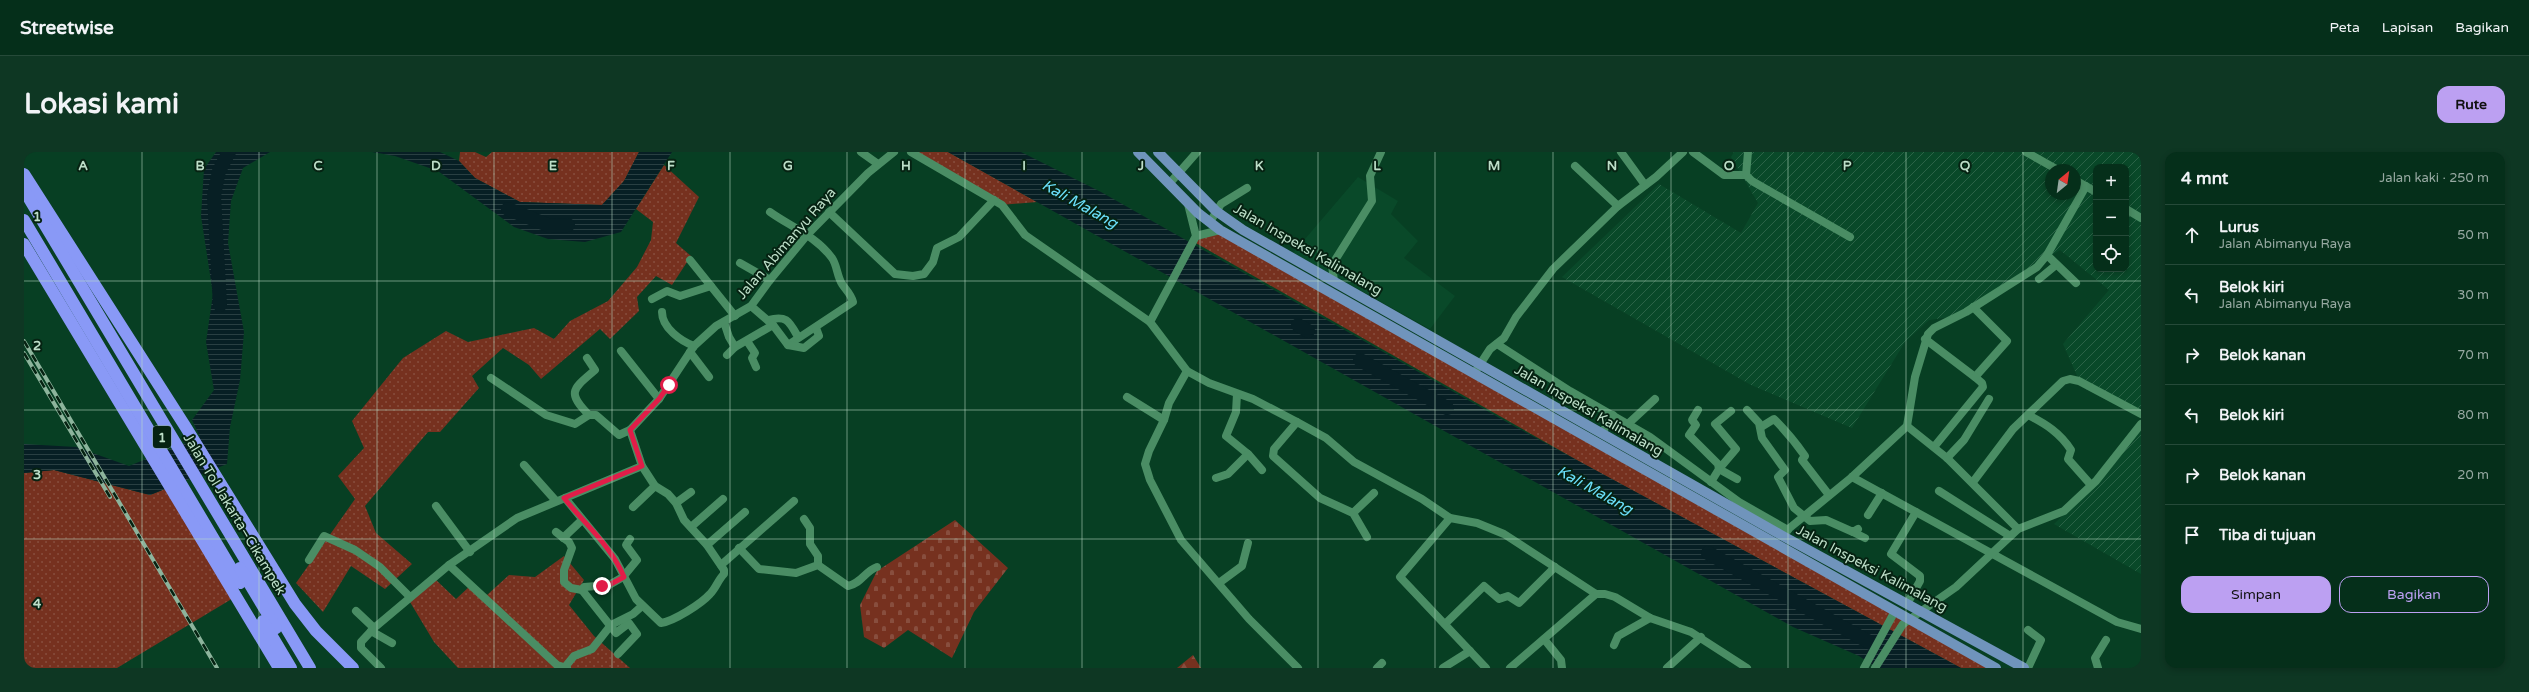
<!DOCTYPE html>
<html lang="id">
<head>
<meta charset="utf-8">
<style>
	body { margin:0; font-family:"Varela Round",sans-serif; background:#0e3723; color:#f1f3f6 }
	.controls { position:absolute; right:12px; top:12px; display:grid; overflow:hidden; border-radius:8px; box-shadow:0 2px 6px #0003 }
	.controls button { width:36px; height:36px; display:grid; place-items:center; padding:0; border:0; border-bottom:1px solid #264a39; background:#052f1a; color:#f1f3f6; font:20px sans-serif }
	.compass { position:absolute; left:2021px; top:12px; width:36px; height:36px; border-radius:50%; background:#052f1a; box-shadow:0 2px 6px #0003; rotate:29deg }
	.stop { position:absolute; width:12px; height:12px; margin:-9px; border:3px solid #e11d48; border-radius:50%; background:#fff }
	.stop.end { background:#e11d48; border-color:#fff; box-shadow:0 1px 4px #0008 }
	.list { margin:0; padding:0; list-style:none }
	h2 { display:flex; justify-content:space-between; align-items:center; height:52px; margin:0; padding:0 16px; font-size:17px }
	h2 small { font-size:13px; font-weight:400; color:#97a9a2 }
	.list li { display:grid; grid-template-columns:26px 1fr auto; gap:12px; align-items:center; box-sizing:border-box; height:60px; padding:0 16px; border-top:1px solid #264a39 }
	.list b { display:block; font-size:15px; white-space:nowrap }
	.list p { margin:0; font-size:13px; white-space:nowrap; color:#97a9a2 }
	.list em { font-size:13px; font-style:normal; color:#97a9a2 }
	.actions { display:flex; gap:8px; padding:12px 16px }
	.actions a { flex:1; padding:9px 0; border:1px solid #bca0f2; border-radius:12px; text-align:center; font-size:14px; color:#bca0f2 }
	.actions .main { background:#bca0f2; color:#111 }
	.icon { flex:none; width:22px; height:22px; fill:none; stroke:currentColor; stroke-width:2; stroke-linecap:round; stroke-linejoin:round }
	.map { position:relative; flex:none; width:2117px; height:516px; overflow:hidden; border-radius:12px }
	header { display:flex; align-items:center; gap:24px; box-sizing:border-box; height:56px; padding:0 20px; background:#052f1a; border-bottom:1px solid #264a39 }
	header strong { font-size:19px }
	nav { display:flex; gap:22px; margin-inline-start:auto; font-size:14px }
	.intro { display:flex; align-items:center; justify-content:space-between; box-sizing:border-box; height:96px; padding:0 24px }
	h1 { margin:0; font-size:28px }
	.button { padding:10px 18px; border-radius:12px; background:#bca0f2; color:#111; font-size:14px; font-weight:700 }
	main { display:flex; gap:24px; padding:0 24px }
	aside { flex:1; background:#052f1a; border-radius:12px; box-shadow:0 2px 6px #0003 }
	.map>svg:first-child { display:block }
</style>
</head>
<body>
<header>
<strong>Streetwise</strong>
<nav><a>Peta</a><a>Lapisan</a><a>Bagikan</a></nav>
</header>
<div class="intro"><h1>Lokasi kami</h1><a class="button">Rute</a></div>
<main>
<div class="map">
<svg width="2117" height="516" viewBox="0 0 2117 516">
	<defs>
		<pattern id="industrial-furrows" width="10" height="10" patternUnits="userSpaceOnUse"><rect width="10" height="10" fill="#094929"/><path d="M-1 1l2-2M0 10L10 0M9 11l2-2" fill="none" stroke="#2b6347"/></pattern>
		<pattern id="grass-dots" width="8" height="8" patternUnits="userSpaceOnUse"><rect width="8" height="8" fill="#76311f"/><path d="M2 2h.1M6 6h.1" fill="none" stroke="#884e3e" stroke-width="1.8" stroke-linecap="round"/></pattern>
		<pattern id="forest-firs" width="22" height="20" patternUnits="userSpaceOnUse"><rect width="22" height="20" fill="#76311f"/><path d="M5 1l3.5 6h-7zM16 11l3.5 6h-7z" fill="#884e3e"/></pattern>
		<pattern id="cemetery-stones" width="16" height="16" patternUnits="userSpaceOnUse"><rect width="16" height="16" fill="#76311f"/><path d="M2 7V4a2 2 0 0 1 4 0v3zM10 15v-3a2 2 0 0 1 4 0v3z" fill="#884e3e"/></pattern>
		<pattern id="water-rules" width="6" height="5" patternUnits="userSpaceOnUse"><rect width="6" height="5" fill="#071f24"/><path d="M0 2.5h6" fill="none" stroke="#293f42"/></pattern>
	</defs>
	<rect width="100%" height="100%" fill="#073f23"/>
	<polygon fill="#094929" points="1334,25 1374,49 1367,62 1394,89 1380,106 1431,144 1406,177 1269,101"/>
	<g fill="url(#industrial-furrows)" fill-rule="evenodd">
		<path d="M1710,0H2117V266L2058,235L2039,192L2085,138L2036,98L1933,164L1905,168L1881,190L1828,276L1727,233L1538,125L1635,32L1717,81L1734,51L1707,5ZM2072,15H2102V117H2072ZM2027,18H2051V42H2027Z"/>
		<polygon points="2117,278 2117,422 2030,372 2082,322"/>
	</g>
	<g fill="url(#grass-dots)">
		<polygon points="436,0 451,0 462,5 468,0 615,0 600,29 578,53 496,50 451,26 435,9"/>
		<polygon points="890,0 924,0 1013,50 976,53"/>
		<polygon points="640,13 675,45 652,91 667,104 648,133 632,124 613,145 615,159 586,187 576,177 517,227 505,213 479,196 448,224 455,236 416,280 404,280 341,354 352,381 388,412 361,437 327,414 299,460 272,431 331,347 314,324 340,296 328,269 379,206 422,179 444,190 510,176 530,187 546,169 584,149 613,115 627,88 629,70 612,57"/>
		<polygon points="1196,78 1972,516 1937,516 1558,311 1170,90"/>
		<polygon points="30,318 126,343 146,335 211,445 93,516 0,516 0,321"/>
		<polygon points="540,404 560,428 545,453 570,484 606,516 434,516 410,490 386,450 411,427 432,447 447,433 463,443 485,423 511,425"/>
	</g>
	<polygon fill="url(#forest-firs)" points="1169,503 1177,516 1153,516"/>
	<polygon fill="url(#cemetery-stones)" points="931,368 984,416 950,460 928,506 884,478 860,496 840,485 836,453 853,419"/>
	<g fill="url(#water-rules)">
		<polygon points="192,0 246,0 219,16 207,49 204,91 220,180 216,228 206,275 203,312 126,343 30,318 0,321 0,292 52,295 105,314 176,285 168,268 190,238 182,190 189,142 177,64 180,17"/>
		<polygon points="348,0 416,0 435,9 451,26 496,50 578,53 600,29 615,0 648,0 597,80 561,90 524,87 490,75 414,19 371,4"/>
		<polygon points="924,0 997,0 1077,40 1488,273 1937,516 1853,516 1835,504 1769,475"/>
	</g>
	<g fill="none" stroke-linecap="round" stroke-linejoin="round">
		<g stroke="#071f24" stroke-width="14">
			<polyline points="484,57 526,74 544,73"/>
			<polyline points="196,153 190,44 195,19 205,0"/>
			<polyline points="1274,173 1284,179"/>
			<polyline points="1336,208 1423,256"/>
			<polyline points="1684,401 1847,491"/>
		</g>
		<g stroke="#4a8d64" stroke-width="8">
			<polyline points="837,0 854,12"/>
			<polyline points="887,0 978,53 1001,83 1126,170"/>
			<polyline points="1597,0 1621,33"/>
			<polyline points="1669,0 1700,23 1722,23"/>
			<polyline points="1724,0 1722,23 1728,29 1826,85"/>
			<polyline points="2002,0 2034,18"/>
			<polyline points="1551,14 1594,54"/>
			<polyline points="2051,28 2072,40"/>
			<polyline points="1145,32 1173,0"/>
			<polyline points="1164,52 1172,84 1126,170 1163,219 1185,231 1229,247 1273,270 1302,286 1330,310 1398,347 1426,366 1453,371 1480,382 1572,442 1581,442 1591,445 1626,466 1667,480 1723,516"/>
			<polyline points="2102,57 2117,66"/>
			<path d="M746,60C767,75 792,84 808,106C813,113 813,124 818,132C822,138 827,142 829,150L764,193"/>
			<polyline points="805,60 871,122 889,124 900,122 909,110 913,96 935,85 970,48"/>
			<polyline points="1186,70 1197,52 1223,36"/>
			<polyline points="1172,84 1196,78"/>
			<polyline points="2023,103 2052,131"/>
			<polyline points="666,108 711,164"/>
			<polyline points="716,111 746,128"/>
			<polyline points="2015,127 2032,113"/>
			<polyline points="1310,129 1308,113 1348,49 1346,24 1357,0"/>
			<polyline points="628,147 643,139 656,144 687,134"/>
			<polyline points="727,154 749,173 764,193 780,196 795,184 792,176"/>
			<path d="M638,160C638,176 657,189 670,194"/>
			<path d="M744,168C763,163 765,169 774,185"/>
			<polyline points="700,170 705,185 711,195 749,173"/>
			<polyline points="1901,187 1951,225 1983,189 1949,155"/>
			<polyline points="723,189 731,201 728,206 732,215"/>
			<polyline points="1473,192 1546,239 1626,285 1715,350 1764,378"/>
			<polyline points="597,199 635,247"/>
			<polyline points="666,200 685,225"/>
			<polyline points="703,203 711,195"/>
			<path d="M563,206L571,218C549,237 542,240 565,263"/>
			<polyline points="1453,217 1466,197 1480,186 1492,165 1529,117 1594,54 1632,25 1659,0"/>
			<polyline points="1163,219 1145,251 1140,268 1125,299 1121,312 1126,328 1157,388 1225,467 1274,516"/>
			<polyline points="467,226 522,263 551,272 565,263 572,263 595,283 606,278"/>
			<polyline points="1213,242 1212,260 1202,284 1224,302 1238,318"/>
			<polyline points="1103,245 1140,268"/>
			<polyline points="1674,258 1668,268 1672,273 1665,283 1694,312 1695,317 1687,330"/>
			<polyline points="1723,258 1735,271 1738,286 1761,318 1754,325 1770,356 1786,369 1802,368 1829,380 1834,377"/>
			<polyline points="1707,259 1691,272 1712,297 1695,317 1713,327"/>
			<path d="M2004,263C2022,272 2036,281 2047,298L2044,307L2067,333"/>
			<polyline points="1273,270 1250,297 1249,304 1296,346 1329,361 1343,385"/>
			<polyline points="1605,271 1631,247"/>
			<polyline points="1883,274 1923,306 1994,377"/>
			<path d="M1737,275L1750,267C1761,278 1772,291 1781,304L1778,308L1805,343"/>
			<polyline points="1578,281 1589,263"/>
			<polyline points="1910,295 1959,235 1958,231 1951,225"/>
			<polyline points="1923,306 1940,288 1965,247"/>
			<polyline points="500,313 532,349"/>
			<polyline points="1828,325 2093,470 2117,477"/>
			<polyline points="1192,326 1204,322 1224,302"/>
			<polyline points="1949,330 1989,277 2039,229 2046,227 2055,229 2117,262"/>
			<polyline points="1915,339 1986,384"/>
			<path d="M541,346L591,407L612,447L637,471C650,469 677,452 686,442C692,436 694,428 700,422V418L683,393L660,368L652,351L644,342L631,334L618,314L606,278L635,247L670,194L692,174L727,154L746,128L784,82L844,21L870,0"/>
			<polyline points="652,351 667,340"/>
			<polyline points="412,354 446,400"/>
			<polyline points="609,355 631,334"/>
			<polyline points="1329,361 1350,341"/>
			<polyline points="1844,363 1858,341"/>
			<polyline points="1426,366 1376,425 1462,516"/>
			<polyline points="780,367 786,376 786,392 794,404 794,413"/>
			<polyline points="667,375 699,347"/>
			<polyline points="532,380 545,390 548,396 540,418 540,430 547,436 558,438"/>
			<polyline points="1829,380 1841,386"/>
			<polyline points="1757,383 1828,325 1883,274 1891,225 1904,182 1910,176 1942,160 2013,115 2023,103 2062,34"/>
			<polyline points="539,386 558,368"/>
			<polyline points="683,393 721,360"/>
			<path d="M715,396L735,417L772,421L794,413L824,434C838,431 841,419 853,415"/>
			<polyline points="285,408 300,384 331,398 356,415 386,445"/>
			<polyline points="425,413 533,513 543,516"/>
			<polyline points="697,413 770,349"/>
			<polyline points="1195,431 1218,414 1224,391"/>
			<polyline points="1883,452 1896,429 1896,424 1867,402 1892,360"/>
			<polyline points="332,459 350,476"/>
			<polyline points="1421,472 1460,434 1475,447 1484,444 1495,451 1531,415"/>
			<polyline points="2004,478 2017,488 2004,516"/>
			<polyline points="347,479 368,491"/>
			<polyline points="1520,487 1537,508 1538,516"/>
			<polyline points="1590,493 1594,484 1626,466"/>
			<polyline points="594,502 613,482 605,471 592,481 558,438 560,435 585,433 599,425 613,408 602,393 606,387"/>
			<polyline points="541,515 550,504 568,497 587,473 609,462 618,454"/>
			<polyline points="357,516 337,496 337,490 350,476 425,413 493,366 618,314"/>
			<polyline points="1353,516 1358,511"/>
			<polyline points="1419,516 1446,499"/>
			<polyline points="1486,516 1572,442"/>
			<polyline points="1643,516 1677,485"/>
			<polyline points="1840,516 1871,459"/>
			<polyline points="1851,516 1879,472 1932,435 1994,377 2040,359 2072,329 2117,272"/>
			<polyline points="2074,516 2071,506 2082,488"/>
		</g>
		<g stroke="#7094bc" stroke-width="10">
			<polyline points="1114,0 1174,61 1196,78 1972,516"/>
			<polyline points="1134,0 1192,59 1219,78 1757,383 2000,516"/>
		</g>
		<g stroke="#8999f6" stroke-width="12">
			<polyline points="0,22 161,274 271,452 292,479 329,516"/>
			<polyline points="0,38 286,516"/>
			<polyline points="0,68 216,431"/>
			<polyline points="0,92 255,516"/>
			<polyline points="216,416 252,476"/>
			<polyline points="239,469 267,516"/>
		</g>
		<defs>
			<g id="rail">
				<polyline points="0,189 193,516"/>
				<polyline points="0,201 86,345"/>
			</g>
		</defs>
		<use href="#rail" stroke="#8db49c" stroke-width="4"/>
		<use href="#rail" stroke="#062212" stroke-width="2.5" stroke-dasharray="8" stroke-linecap="butt"/>
	</g>
	<g fill="none" stroke-linecap="round" stroke-linejoin="round">
		<path stroke="#e11d48" stroke-width="5" d="M578,434L585,433L600,425C588,395 560,371 540,346L618,314L606,278L635,247L645,233"/>
	</g>
	<path fill="none" stroke="#bddec8" stroke-width="1" stroke-opacity="0.55" d="M118,0V516M235,0V516M353,0V516M470,0V516M588,0V516M706,0V516M823,0V516M941,0V516M1058,0V516M1176,0V516M1294,0V516M1411,0V516M1529,0V516M1647,0V516M1764,0V516M1882,0V516M1999,0V516M0,129H2117M0,258H2117M0,387H2117"/>
	<g text-anchor="middle" stroke-width="4" stroke-linejoin="round" paint-order="stroke">
		<rect fill="#062212" stroke="#86a691" stroke-width="1" x="129" y="274" width="18" height="22" rx="3"/>
		<g font-size="13" font-weight="bold" fill="#bddec8">
			<text x="138" y="290">1</text>
		</g>
		<g font-size="14" fill="#bddec8" stroke="#062212">
			<text transform="translate(762 91) rotate(-49)" y="5">Jalan Abimanyu Raya</text>
			<text transform="translate(1284 97) rotate(30)" y="5">Jalan Inspeksi Kalimalang</text>
			<text transform="translate(1565 258) rotate(30)" y="5">Jalan Inspeksi Kalimalang</text>
			<text transform="translate(211 362) rotate(59)" y="5">Jalan Tol Jakarta–Cikampek</text>
			<text transform="translate(1848 416) rotate(28)" y="5">Jalan Inspeksi Kalimalang</text>
		</g>
		<g font-size="15" font-style="italic" fill="#6be0fb" stroke="#062212">
			<text transform="translate(1056 52) rotate(29)" y="5">Kali Malang</text>
			<text transform="translate(1571 338) rotate(29)" y="5">Kali Malang</text>
		</g>
	</g>
	<g font-size="13" text-anchor="middle" font-weight="bold" fill="#bddec8" stroke="#062212" stroke-width="4" stroke-linejoin="round" paint-order="stroke">
		<text x="59" y="18">A</text>
		<text x="176" y="18">B</text>
		<text x="294" y="18">C</text>
		<text x="412" y="18">D</text>
		<text x="529" y="18">E</text>
		<text x="647" y="18">F</text>
		<text x="764" y="18">G</text>
		<text x="882" y="18">H</text>
		<text x="1000" y="18">I</text>
		<text x="1117" y="18">J</text>
		<text x="1235" y="18">K</text>
		<text x="1353" y="18">L</text>
		<text x="1470" y="18">M</text>
		<text x="1588" y="18">N</text>
		<text x="1705" y="18">O</text>
		<text x="1823" y="18">P</text>
		<text x="1941" y="18">Q</text>
		<text x="13" y="69">1</text>
		<text x="13" y="198">2</text>
		<text x="13" y="327">3</text>
		<text x="13" y="456">4</text>
	</g>
</svg>
<div class="controls">
<button>+</button>
<button>−</button>
<button><svg class="icon" aria-label="locate" viewBox="0 0 24 24"><circle cx="12" cy="12" r="6"/><path d="M12 2v4M12 18v4M2 12h4M18 12h4"/></svg></button>
</div>
<svg class="compass" viewBox="-18 -18 36 36"><path d="M0-13l5 13h-10z" fill="#e53935"/><path d="M0 13l5-13h-10z" fill="#97a9a2"/></svg>
<div class="stop" style="left:645px;top:233px"></div>
<div class="stop end" style="left:578px;top:434px"></div>
</div>
<aside>
<h2>4 mnt<small>Jalan kaki · 250 m</small></h2>
<ul class="list">
<li><svg class="icon" aria-label="ahead" viewBox="0 0 24 24"><path d="M12 20V5M6 11l6-6 6 6"/></svg><div><b>Lurus</b><p>Jalan Abimanyu Raya</p></div><em>50 m</em></li>
<li><svg class="icon" aria-label="left" viewBox="0 0 24 24"><path d="M17 20v-9H6M10 6l-5 5 5 5"/></svg><div><b>Belok kiri</b><p>Jalan Abimanyu Raya</p></div><em>30 m</em></li>
<li><svg class="icon" aria-label="right" viewBox="0 0 24 24"><path d="M7 20v-9h11M14 6l5 5-5 5"/></svg><div><b>Belok kanan</b></div><em>70 m</em></li>
<li><svg class="icon" aria-label="left" viewBox="0 0 24 24"><path d="M17 20v-9H6M10 6l-5 5 5 5"/></svg><div><b>Belok kiri</b></div><em>80 m</em></li>
<li><svg class="icon" aria-label="right" viewBox="0 0 24 24"><path d="M7 20v-9h11M14 6l5 5-5 5"/></svg><div><b>Belok kanan</b></div><em>20 m</em></li>
<li><svg class="icon" aria-label="arrive" viewBox="0 0 24 24"><path d="M6 21V4h12l-3 4 3 4H6"/></svg><div><b>Tiba di tujuan</b></div></li>
</ul>
<div class="actions"><a class="main">Simpan</a><a>Bagikan</a></div>
</aside>
</main>
</body>
</html>
